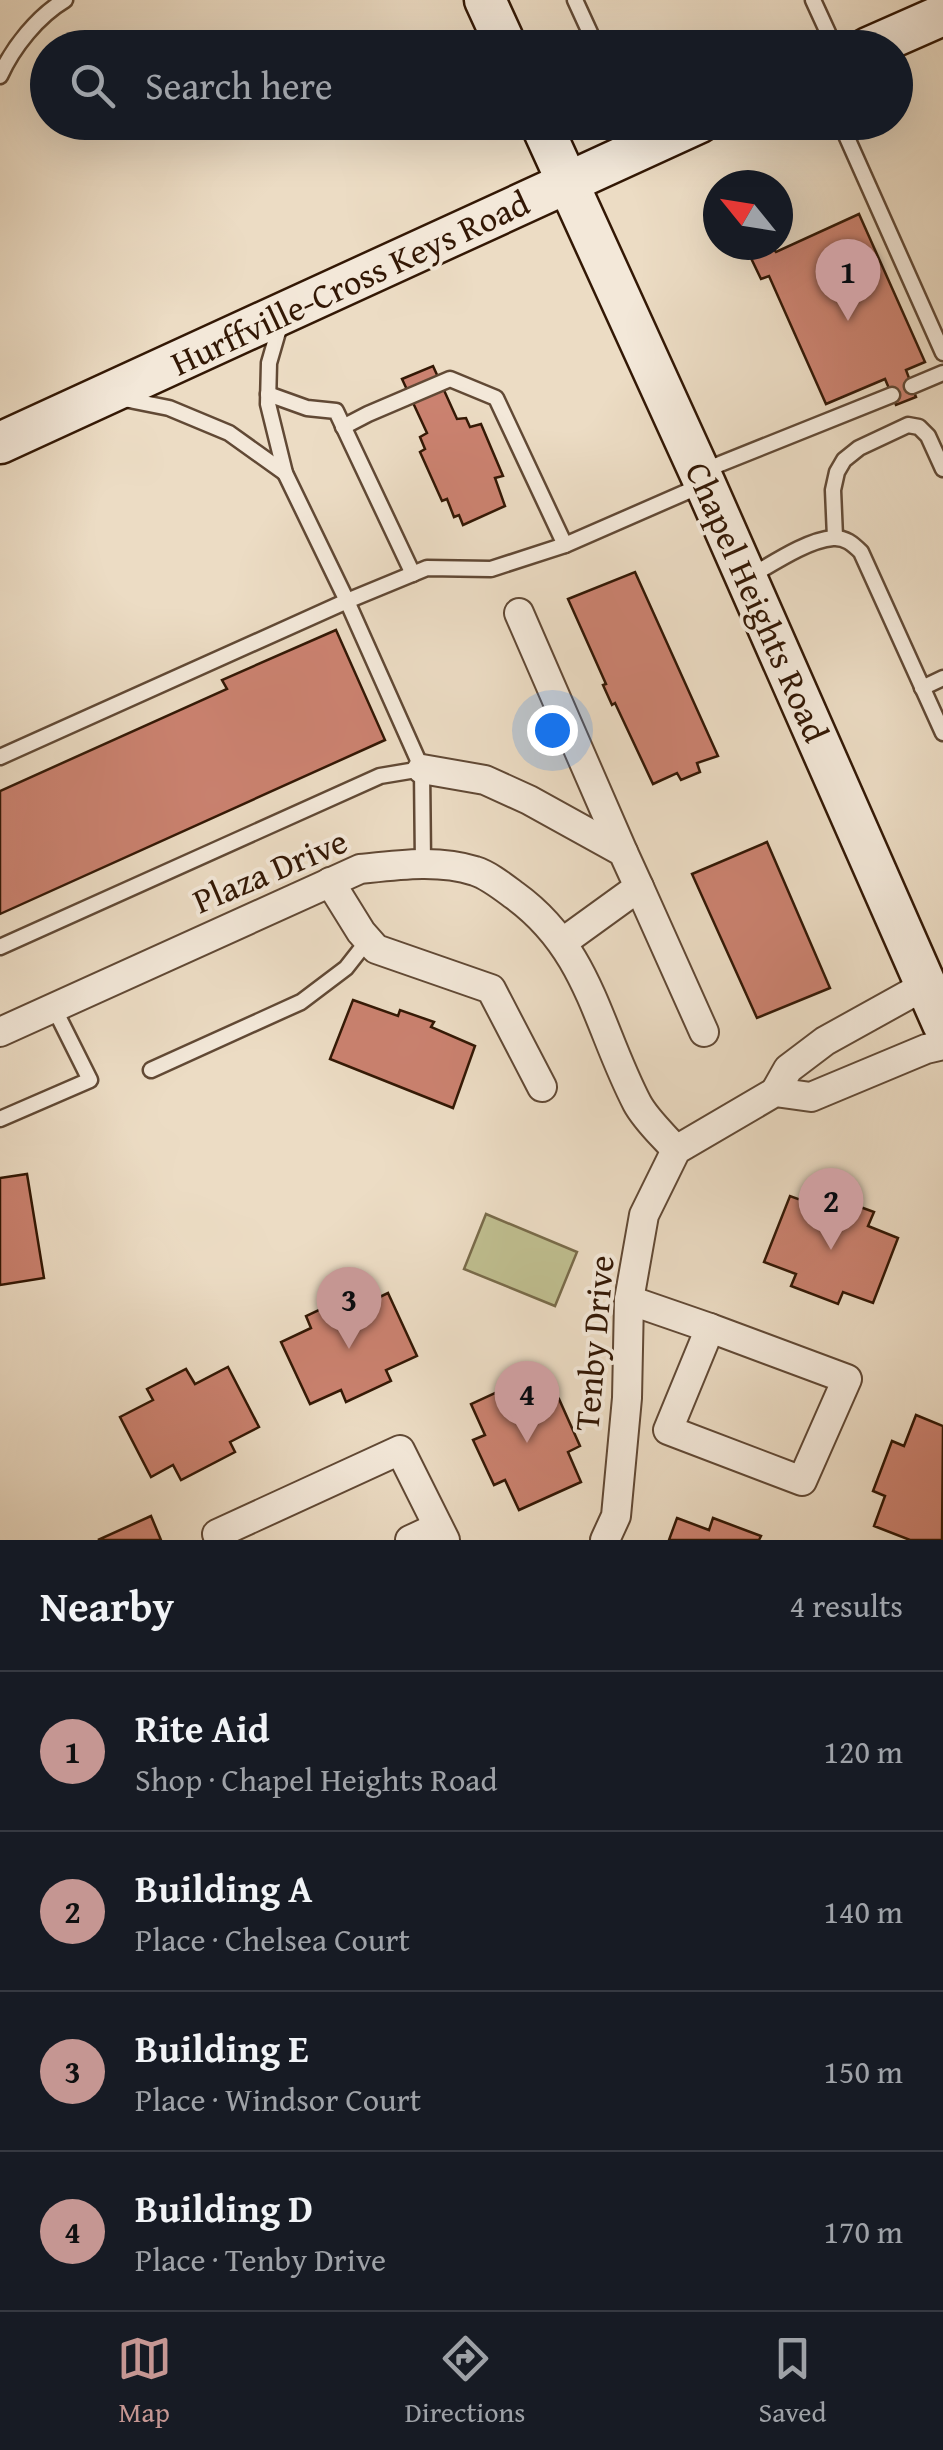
<!DOCTYPE html>
<html lang="en">
<head>
<meta charset="utf-8">
<style>
	body { margin:0; font-family:"Gentium Book Plus",serif; background:#20242c; color:#f1f3f6 }
	.compass { position:absolute; left:703px; top:170px; width:90px; height:90px; border-radius:50%; background:#171b24; box-shadow:0 10px 40px #0002; rotate:300deg }
	.you { position:absolute; left:552px; top:730px; width:35px; height:35px; margin:-25px; border:8px solid #fff; border-radius:50%; background:#1a73e8; box-shadow:0 0 0 15px #1a73e833 }
	.badge { display:grid; place-items:center; width:65px; height:65px; border-radius:50%; background:#c59692; color:#111; font-size:32px; font-weight:700 }
	.pin { position:absolute; translate:-50% -82px; filter:drop-shadow(0 2px 5px #0008) }
	.pin::after { content:''; position:absolute; top:52px; width:35px; height:30px; background:inherit; clip-path:polygon(0 0,100% 0,50% 100%) }
	.list { margin:0; padding:0; list-style:none }
	h2 { display:flex; justify-content:space-between; align-items:center; height:130px; margin:0; padding:0 40px; font-size:42px }
	h2 small { font-size:32px; font-weight:400; color:#9ea1a6 }
	.list li { display:grid; grid-template-columns:65px 1fr auto; gap:30px; align-items:center; box-sizing:border-box; height:160px; padding:0 40px; border-top:2px solid #363941 }
	.list b { display:block; font-size:38px; white-space:nowrap }
	.list p { margin:0; font-size:32px; white-space:nowrap; color:#9ea1a6 }
	.list em { font-size:32px; font-style:normal; color:#9ea1a6 }
	.icon { flex:none; width:55px; height:55px; fill:none; stroke:currentColor; stroke-width:2; stroke-linecap:round; stroke-linejoin:round }
	.map { position:relative; flex:none; width:943px; height:1540px; overflow:hidden }
	.search { position:absolute; background:#171b24; box-shadow:0 10px 40px #0002; left:30px; right:30px; top:30px; height:110px; display:flex; align-items:center; gap:25px; box-sizing:border-box; padding:0 35px; border-radius:55px; color:#9ea1a6; font-size:38px }
	.sheet { height:770px; background:#171b24 }
	nav { display:flex; justify-content:space-around; align-items:center; box-sizing:border-box; height:140px; border-top:2px solid #363941; background:#171b24; font-size:28px; color:#9ea1a6 }
	nav a { display:grid; justify-items:center; gap:5px }
	nav .on { color:#c59692 }
	.map>svg:first-child { display:block }
</style>
</head>
<body>
<div class="map">
<svg width="943" height="1540" viewBox="0 0 943 1540">
	<rect width="100%" height="100%" fill="#ecdcc4"/>
	<filter id="stains"><feTurbulence type="fractalNoise" baseFrequency=".002" numOctaves="4"/><feColorMatrix values="0 0 0 0 .2 0 0 0 0 .09 0 0 0 0 .02 0 0 0 .5 -.17"/></filter>
	<radialGradient id="worn" r=".72"><stop offset=".6" stop-color="#630" stop-opacity="0"/><stop offset="1" stop-color="#630" stop-opacity=".3"/></radialGradient>
	<polygon fill="#bfbe8f" stroke="#796b4a" stroke-width="2.5" points="486,1214 577,1252 555,1306 464,1269"/>
	<g fill="#cb8270" stroke="#331805" stroke-width="2.5">
		<polygon points="859,214 925,362 906,370 916,397 896,405 885,379 826,404 769,276 761,279 749,254 770,245 776,252"/>
		<polygon points="433,366 457,419 466,418 470,427 481,424 503,476 495,478 505,506 463,525 459,515 454,517 447,499 442,501 420,452 425,449 420,437 427,433 402,379"/>
		<polygon points="635,572 718,756 697,763 700,772 681,780 677,773 653,784 615,703 612,705 603,685 606,684 568,599"/>
		<polygon points="336,630 385,740 0,914 0,791 227,689 222,680"/>
		<polygon points="767,842 830,988 757,1018 692,874"/>
		<polygon points="353,1000 398,1016 400,1010 434,1022 431,1027 475,1046 453,1108 330,1059"/>
		<polygon points="27,1174 44,1278 0,1285 0,1178"/>
		<polygon points="825,1194 874,1212 868,1226 898,1238 873,1303 843,1292 838,1304 791,1286 796,1274 764,1262 790,1196 820,1207"/>
		<polygon points="388,1293 417,1356 386,1370 391,1381 346,1402 341,1390 310,1404 281,1342 311,1328 306,1316 353,1294 359,1307"/>
		<polygon points="228,1367 259,1427 230,1442 235,1452 181,1480 173,1465 151,1477 120,1417 153,1400 147,1389 186,1369 195,1384"/>
		<polygon points="532,1376 546,1405 559,1399 580,1446 568,1452 581,1482 519,1510 505,1480 494,1485 473,1440 485,1435 471,1404"/>
		<polygon points="916,1415 943,1426 942,1540 910,1540 874,1526 885,1496 873,1491 892,1441 904,1446"/>
		<polygon points="151,1516 161,1540 98,1540"/>
		<polygon points="677,1518 709,1530 713,1518 761,1536 759,1540 669,1540"/>
	</g>
	<g fill="none" stroke-linecap="round" stroke-linejoin="round">
		<defs>
			<g id="lane">
				<polyline points="575,0 597,48"/>
				<polyline points="813,0 835,48"/>
				<path d="M0,76C13,47 38,16 65,0"/>
				<polyline points="840,122 943,353"/>
				<polyline points="280,325 269,363 268,404 285,473 347,601 422,769 423,863"/>
				<polyline points="912,386 943,373"/>
				<polyline points="268,394 307,408 336,411 413,574"/>
				<polyline points="119,398 169,408 229,433 285,473"/>
				<polyline points="343,427 368,414 450,379 496,398 565,545"/>
				<polyline points="700,472 892,395"/>
				<polyline points="835,537 833,490 837,472 844,460 859,448 908,425 919,427 928,436 943,469"/>
				<path d="M749,577C772,564 807,540 833,538C845,537 853,544 861,552L943,733"/>
				<polyline points="922,688 943,678"/>
				<polyline points="0,757 347,601 427,568 491,569 565,545 700,486"/>
				<polyline points="0,947 380,776 422,769"/>
				<polyline points="151,1070 301,1002 346,968 368,940"/>
				<polyline points="0,1119 90,1080 54,1008"/>
			</g>
			<g id="street">
				<polyline points="519,613 623,852"/>
				<polyline points="422,769 485,780 529,800 623,852 639,887 563,942"/>
				<polyline points="330,882 361,932 376,949 491,989 542,1087"/>
				<polyline points="639,887 704,1032"/>
				<path d="M0,1032L360,869C397,865 439,859 475,871C488,875 502,886 514,895C589,949 597,1026 637,1103C646,1120 663,1135 676,1150"/>
				<polyline points="775,1092 788,1069 825,1041 926,985"/>
				<polyline points="629,1300 710,1328"/>
				<polygon points="710,1328 847,1379 802,1481 668,1430"/>
				<polyline points="220,1540 217,1534 400,1450 445,1540"/>
				<polyline points="410,1540 438,1527"/>
				<polyline points="605,1540 616,1516 627,1398 629,1300 644,1215 676,1150 775,1092 811,1097 926,1049 943,1045"/>
			</g>
			<g id="secondary">
				<polyline points="485,0 507,48"/>
				<polyline points="868,48 943,15"/>
				<polyline points="540,122 705,484 943,1024"/>
				<polyline points="0,443 700,122"/>
			</g>
		</defs>
		<use href="#lane" stroke="#614935" stroke-width="19"/>
		<use href="#street" stroke="#614935" stroke-width="32"/>
		<use href="#secondary" stroke="#331805" stroke-width="45"/>
		<use href="#lane" stroke="#f3e8d9" stroke-width="14"/>
		<use href="#street" stroke="#f3e8d9" stroke-width="28"/>
		<use href="#secondary" stroke="#f3e8d9" stroke-width="40"/>
	</g>
	<g text-anchor="middle" stroke-width="8" stroke-linejoin="round" paint-order="stroke">
		<g font-size="35" fill="#331805" stroke="#f3e8d9">
			<text transform="translate(350 283) rotate(-25)" y="12">Hurffville-Cross Keys Road</text>
			<text transform="translate(757 602) rotate(66)" y="12">Chapel Heights Road</text>
			<text transform="translate(270 871) rotate(-23)" y="12">Plaza Drive</text>
			<text transform="translate(594 1343) rotate(-85)" y="12">Tenby Drive</text>
		</g>
	</g>
	<rect width="100%" height="100%" filter="url(#stains)"/>
	<rect width="100%" height="100%" fill="url(#worn)"/>
</svg>
<svg class="compass" viewBox="-18 -18 36 36"><path d="M0-13l5 13h-10z" fill="#e53935"/><path d="M0 13l5-13h-10z" fill="#9ea1a6"/></svg>
<div class="you"></div>
<div class="pin badge" style="left:848px;top:321px">1</div>
<div class="pin badge" style="left:831px;top:1250px">2</div>
<div class="pin badge" style="left:349px;top:1349px">3</div>
<div class="pin badge" style="left:527px;top:1443px">4</div>
<div class="search"><svg class="icon" aria-label="search" viewBox="0 0 24 24"><circle cx="10" cy="10" r="6"/><path d="M15 15l6 6"/></svg>Search here</div>
</div>
<section class="sheet">
<h2>Nearby<small>4 results</small></h2>
<ul class="list">
<li><span class="badge">1</span><div><b>Rite Aid</b><p>Shop · Chapel Heights Road</p></div><em>120 m</em></li>
<li><span class="badge">2</span><div><b>Building A</b><p>Place · Chelsea Court</p></div><em>140 m</em></li>
<li><span class="badge">3</span><div><b>Building E</b><p>Place · Windsor Court</p></div><em>150 m</em></li>
<li><span class="badge">4</span><div><b>Building D</b><p>Place · Tenby Drive</p></div><em>170 m</em></li>
</ul>
</section>
<nav>
<a class="on"><svg class="icon" aria-label="map" viewBox="0 0 24 24"><path d="M3 6l6-2 6 2 6-2v14l-6 2-6-2-6 2zM9 4v14M15 6v14"/></svg>Map</a>
<a><svg class="icon" aria-label="directions" viewBox="0 0 24 24"><path d="M12 3l9 9-9 9-9-9zM9 14v-3h6M13 9l2 2-2 2"/></svg>Directions</a>
<a><svg class="icon" aria-label="saved" viewBox="0 0 24 24"><path d="M7 4h10v16l-5-4-5 4z"/></svg>Saved</a>
</nav>
</body>
</html>
